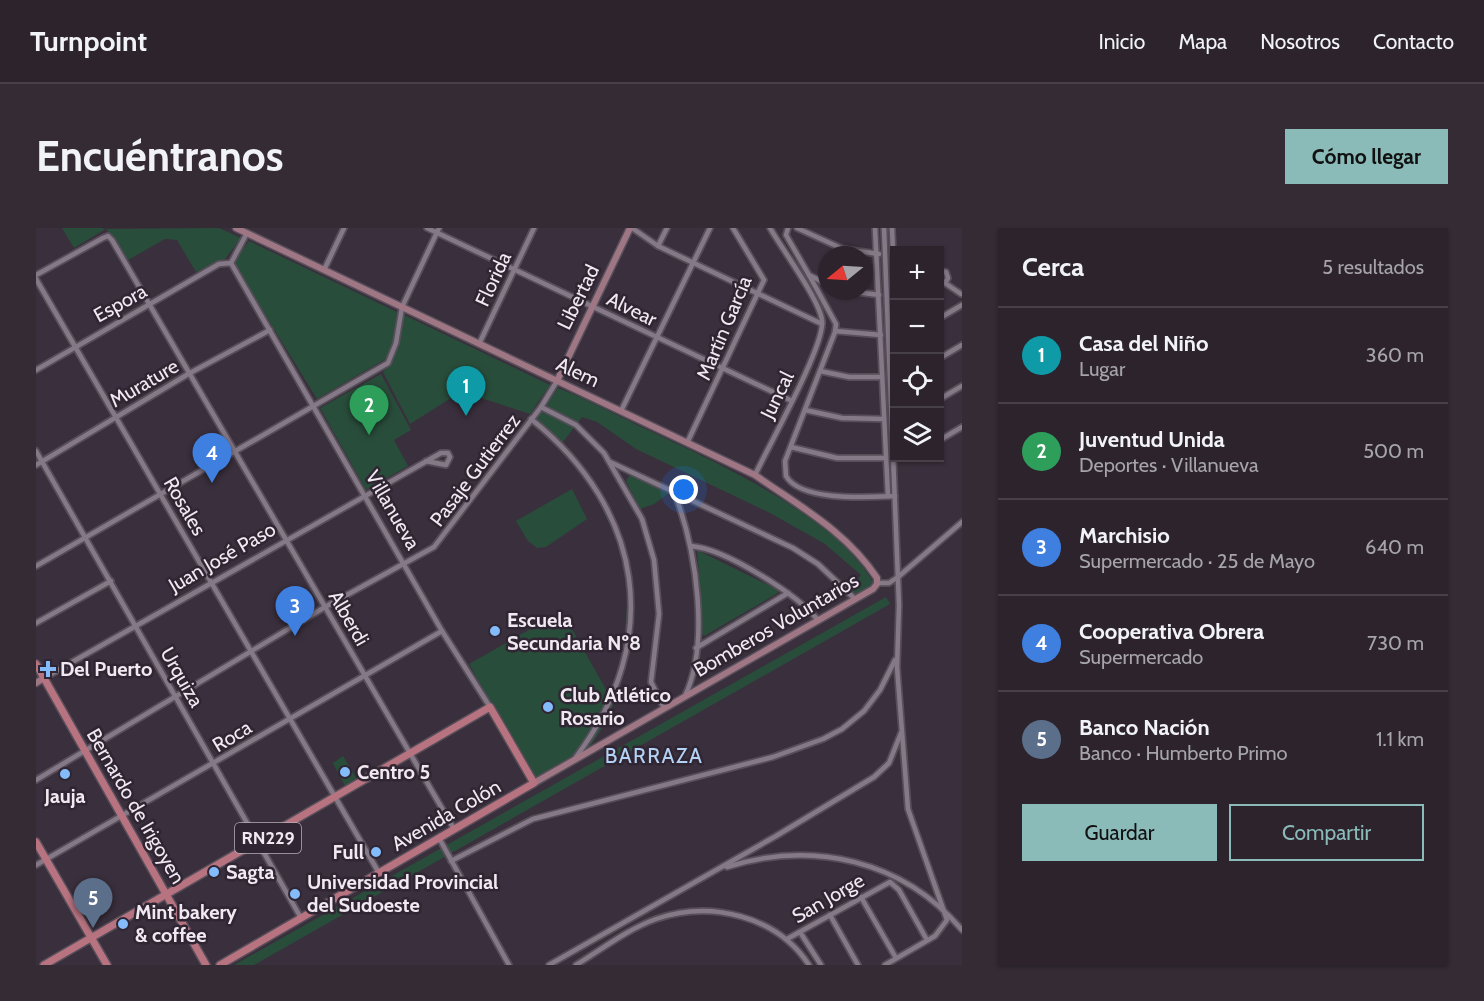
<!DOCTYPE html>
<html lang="es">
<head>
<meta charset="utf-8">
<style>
	body { margin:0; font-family:Cabin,sans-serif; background:#342b35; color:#f1f3f6 }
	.controls { position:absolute; right:18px; top:18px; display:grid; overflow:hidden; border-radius:0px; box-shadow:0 2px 4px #0004 }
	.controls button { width:54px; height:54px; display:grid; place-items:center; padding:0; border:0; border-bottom:2px solid #484049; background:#2c232d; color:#f1f3f6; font:30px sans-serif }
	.compass { position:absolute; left:782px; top:18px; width:54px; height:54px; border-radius:50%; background:#2c232d; box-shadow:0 2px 4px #0004; rotate:252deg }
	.you { position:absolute; left:648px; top:262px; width:21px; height:21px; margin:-15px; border:4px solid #fff; border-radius:50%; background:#1a73e8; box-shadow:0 0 0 9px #1a73e833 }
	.badge { display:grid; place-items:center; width:39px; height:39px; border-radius:50%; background:#8bbbb9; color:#fff; font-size:20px; font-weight:700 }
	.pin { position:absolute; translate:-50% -50px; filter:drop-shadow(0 2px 3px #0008) }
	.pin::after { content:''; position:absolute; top:32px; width:21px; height:18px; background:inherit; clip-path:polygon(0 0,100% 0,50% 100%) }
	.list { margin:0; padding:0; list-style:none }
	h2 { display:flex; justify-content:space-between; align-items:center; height:78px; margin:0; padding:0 24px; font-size:26px }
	h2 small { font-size:20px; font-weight:400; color:#a6a4aa }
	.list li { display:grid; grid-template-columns:39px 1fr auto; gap:18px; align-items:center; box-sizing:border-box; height:96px; padding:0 24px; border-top:2px solid #484049 }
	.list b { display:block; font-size:22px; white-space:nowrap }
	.list p { margin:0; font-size:20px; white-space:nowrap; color:#a6a4aa }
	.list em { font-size:20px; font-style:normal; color:#a6a4aa }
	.actions { display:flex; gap:12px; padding:18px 24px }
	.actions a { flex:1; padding:14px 0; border:2px solid #8bbbb9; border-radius:0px; text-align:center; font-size:21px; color:#8bbbb9 }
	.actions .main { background:#8bbbb9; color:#111 }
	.icon { flex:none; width:33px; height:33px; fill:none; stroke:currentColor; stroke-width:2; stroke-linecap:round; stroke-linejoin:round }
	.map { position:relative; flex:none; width:926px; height:737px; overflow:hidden; border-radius:0px }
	header { display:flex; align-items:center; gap:36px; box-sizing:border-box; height:84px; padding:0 30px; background:#2c232d; border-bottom:2px solid #484049 }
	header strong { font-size:28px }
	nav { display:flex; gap:33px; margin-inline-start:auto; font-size:21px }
	.intro { display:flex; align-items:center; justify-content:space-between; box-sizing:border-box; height:144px; padding:0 36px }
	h1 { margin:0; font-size:42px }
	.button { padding:15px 27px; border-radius:0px; background:#8bbbb9; color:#111; font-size:21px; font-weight:700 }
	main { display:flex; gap:36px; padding:0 36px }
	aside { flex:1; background:#2c232d; border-radius:0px; box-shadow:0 2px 4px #0004 }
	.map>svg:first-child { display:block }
</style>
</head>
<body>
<header>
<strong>Turnpoint</strong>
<nav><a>Inicio</a><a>Mapa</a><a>Nosotros</a><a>Contacto</a></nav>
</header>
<div class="intro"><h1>Encuéntranos</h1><a class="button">Cómo llegar</a></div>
<main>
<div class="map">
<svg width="926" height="737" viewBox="0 0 926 737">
	<rect width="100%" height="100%" fill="#3a2f3c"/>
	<g fill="#294d3b">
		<polygon points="26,0 67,0 68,2 38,20"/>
		<polygon points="183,0 205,10 189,31 160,44 141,12 129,11 92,32 70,1"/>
		<polygon points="213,13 361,84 357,118 353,129 281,171 199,38 199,32"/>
		<path d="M366,86L514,157L494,186L433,166L423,165L374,196L347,144C363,128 363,109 366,86Z"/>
		<polygon points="345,146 375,202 358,212 372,238 330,262 284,180"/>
		<path d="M522,160C553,172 584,189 614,203C681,235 802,289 838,356L819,367L813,362L825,347L789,316L734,285L600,221L561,194L546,189L527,214C548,247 573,280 586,317C602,362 592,436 576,480C570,499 553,518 543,535L537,532L547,515L537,528L498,552L433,436L526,383L573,467L587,432L592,364L584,318L562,272L541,239L497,195Z"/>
		<polygon points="594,246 633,265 618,276 604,281 590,253"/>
		<polygon points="536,261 551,291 510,319 501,320 492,313 480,293"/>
		<polygon points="661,322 742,362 742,365 668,408 663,404 665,369"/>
		<polygon points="850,369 854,376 218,737 198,737"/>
		<polygon points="307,528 322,553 310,560 297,535"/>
	</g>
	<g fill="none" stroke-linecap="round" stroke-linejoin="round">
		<defs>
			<g id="minor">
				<polyline points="391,0 756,173"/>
				<polyline points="596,0 622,18 786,96"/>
				<polyline points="752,0 750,7 773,47 791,56"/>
				<polyline points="761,0 807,21 843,26"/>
				<polyline points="839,0 852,268"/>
				<polyline points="848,0 863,377 861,439 872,581 911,692 899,708 849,737"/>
				<polyline points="856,0 858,46"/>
				<polyline points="622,18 631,0"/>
				<polyline points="195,35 211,5"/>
				<polyline points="288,42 308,0"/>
				<polyline points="904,43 910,44 912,50 909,55 904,56"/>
				<polyline points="0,47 67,10 72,8 76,12 418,601"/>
				<path d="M773,47L800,96L799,104L749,233L750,248C765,274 833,269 859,268"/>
				<polyline points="0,51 343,645"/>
				<polyline points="909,55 925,66"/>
				<polyline points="813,63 843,67"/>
				<polyline points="904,90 926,77"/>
				<polyline points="799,103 845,107"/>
				<polyline points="443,116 498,0"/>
				<polyline points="904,130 926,117"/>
				<polyline points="0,142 183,36 195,35 406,403 454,479"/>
				<polyline points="784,143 813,149 846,149"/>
				<polyline points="904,171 926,158"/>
				<polyline points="505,179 540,197 568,225 606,291 618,332 623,386 615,454 628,480"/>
				<polyline points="769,182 806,190 848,191"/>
				<polyline points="585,183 674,0"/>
				<path d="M495,191C608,281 628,412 540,529"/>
				<polyline points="904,212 926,199"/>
				<polyline points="651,215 728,52 697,0"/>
				<polyline points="755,219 801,230 850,230"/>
				<polyline points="0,223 265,690"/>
				<polyline points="867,230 875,230"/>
				<polyline points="574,234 757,320 782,336 819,371"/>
				<polyline points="0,237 154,145 234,102"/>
				<path d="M719,247C732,219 790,116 786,92C783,71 746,21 734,0"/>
				<path d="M641,272C660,324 674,415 649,468"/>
				<path d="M655,318C690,321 760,366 782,392"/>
				<polyline points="0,338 352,135 360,115 366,79 403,0"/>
				<polyline points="842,355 853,355 862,349 926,294"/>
				<polyline points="0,395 75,353"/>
				<polyline points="660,420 752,365"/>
				<polyline points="8,450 405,225 412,225 414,229 410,237 390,233"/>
				<polyline points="0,552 289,379 398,319 505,179 521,153"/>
				<polyline points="403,610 473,737"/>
				<polyline points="415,633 497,591 737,529 787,511 806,501 828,483 844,462 859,432"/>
				<polyline points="0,637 406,403"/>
				<path d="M691,639C777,612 867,632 926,702"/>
				<polyline points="825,669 860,730"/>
				<polyline points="794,687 822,737"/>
				<polyline points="764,704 785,737"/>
				<polyline points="751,711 854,654 863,662 891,712"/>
				<polyline points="513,737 740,608 838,549 853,535 865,505"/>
				<path d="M540,737C566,721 592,701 620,691C675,672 741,688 773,737"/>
			</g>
			<g id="secondary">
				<path d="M200,0L719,247C763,278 810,303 841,350V356L837,361L498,555"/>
				<polyline points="521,153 594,0"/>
				<polyline points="0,455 8,450"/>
			</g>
			<g id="primary">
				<polyline points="0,436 170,737"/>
				<polyline points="0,614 71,737"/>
				<polyline points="8,737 454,479 498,555 184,737"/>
			</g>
		</defs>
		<use href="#minor" stroke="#574e59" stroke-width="8"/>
		<use href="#secondary" stroke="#574e59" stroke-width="9"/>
		<use href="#primary" stroke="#574e59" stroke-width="10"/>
		<use href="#minor" stroke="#857988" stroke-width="4.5"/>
		<use href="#secondary" stroke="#9e7684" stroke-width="6"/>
		<use href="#primary" stroke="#b77380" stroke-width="7"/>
	</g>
	<g fill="#84bcfb" stroke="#302532" stroke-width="2">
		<circle cx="459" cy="403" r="6"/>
		<path d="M9 432h6v6h6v6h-6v6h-6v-6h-6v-6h6z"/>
		<circle cx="512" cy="479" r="6"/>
		<circle cx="309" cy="544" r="6"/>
		<circle cx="29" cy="546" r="6"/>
		<circle cx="340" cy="624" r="6"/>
		<circle cx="178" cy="644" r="6"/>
		<circle cx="259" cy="666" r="6"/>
		<circle cx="87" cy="696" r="6"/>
	</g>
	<g text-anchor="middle" stroke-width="5" stroke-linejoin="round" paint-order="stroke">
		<rect fill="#302532" stroke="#b6aeb8" stroke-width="1.5" x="199" y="595" width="66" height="30" rx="4.5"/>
		<g font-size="18" font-weight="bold" fill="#f0e9f1">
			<text x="232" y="616">RN229</text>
		</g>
		<g font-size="20" fill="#f0e9f1" stroke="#302532">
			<text transform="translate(457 51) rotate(-65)" y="7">Florida</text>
			<text transform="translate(542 69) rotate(-64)" y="7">Libertad</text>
			<text transform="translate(84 75) rotate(-29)" y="7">Espora</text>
			<text transform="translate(596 81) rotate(26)" y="7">Alvear</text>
			<text transform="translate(688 100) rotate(-67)" y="7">Martín García</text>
			<text transform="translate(542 144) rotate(25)" y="7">Alem</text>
			<text transform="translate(108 155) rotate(-30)" y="7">Murature</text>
			<text transform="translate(741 167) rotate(-64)" y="7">Juncal</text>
			<text transform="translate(439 242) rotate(-53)" y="7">Pasaje Gutierrez</text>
			<text transform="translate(149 278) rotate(60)" y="7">Rosales</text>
			<text transform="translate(357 282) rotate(60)" y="7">Villanueva</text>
			<text transform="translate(186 329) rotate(-30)" y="7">Juan José Paso</text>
			<text transform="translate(313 390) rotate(60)" y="7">Alberdi</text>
			<text transform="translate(740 397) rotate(-30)" y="7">Bomberos Voluntarios</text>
			<text transform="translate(146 449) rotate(60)" y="7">Urquiza</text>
			<text transform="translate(196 508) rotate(-31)" y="7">Roca</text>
			<text transform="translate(100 578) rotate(60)" y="7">Bernardo de Irigoyen</text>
			<text transform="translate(410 587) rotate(-30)" y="7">Avenida Colón</text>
			<text transform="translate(792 670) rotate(-30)" y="7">San Jorge</text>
		</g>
		<g font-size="20" font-weight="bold" fill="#f0e9f1" stroke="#302532" text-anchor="start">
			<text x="471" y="399">Escuela<tspan x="471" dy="23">Secundaria Nº8</tspan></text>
			<text x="24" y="448">Del Puerto</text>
			<text x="524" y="474">Club Atlético<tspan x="524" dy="23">Rosario</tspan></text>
			<text x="321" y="551">Centro 5</text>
			<text x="29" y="575" text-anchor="middle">Jauja</text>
			<text x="328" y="631" text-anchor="end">Full</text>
			<text x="190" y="651">Sagta</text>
			<text x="271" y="661">Universidad Provincial<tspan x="271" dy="23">del Sudoeste</tspan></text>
			<text x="99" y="691">Mint bakery<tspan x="99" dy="23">&amp; coffee</tspan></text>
		</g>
		<g font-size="21" letter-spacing="1.5" fill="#b4d2f6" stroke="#302532">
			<text x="618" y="535">BARRAZA</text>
		</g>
	</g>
</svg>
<div class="controls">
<button>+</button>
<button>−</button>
<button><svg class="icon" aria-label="locate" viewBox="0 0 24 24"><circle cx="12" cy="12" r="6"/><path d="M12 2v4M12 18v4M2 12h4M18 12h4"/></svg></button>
<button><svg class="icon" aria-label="layers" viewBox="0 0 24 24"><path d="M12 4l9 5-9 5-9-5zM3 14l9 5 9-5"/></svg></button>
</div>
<svg class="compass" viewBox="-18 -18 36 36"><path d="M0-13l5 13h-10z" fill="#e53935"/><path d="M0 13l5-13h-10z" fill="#a6a4aa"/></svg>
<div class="you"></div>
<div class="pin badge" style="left:430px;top:188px;background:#0f9aa8">1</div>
<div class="pin badge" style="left:333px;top:207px;background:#2e9e5b">2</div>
<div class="pin badge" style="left:259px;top:408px;background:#3f7fe0">3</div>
<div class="pin badge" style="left:176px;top:255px;background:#3f7fe0">4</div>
<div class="pin badge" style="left:57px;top:700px;background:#5c6f8a">5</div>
</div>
<aside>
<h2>Cerca<small>5 resultados</small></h2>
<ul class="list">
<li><span class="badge" style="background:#0f9aa8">1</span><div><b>Casa del Niño</b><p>Lugar</p></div><em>360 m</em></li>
<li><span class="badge" style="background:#2e9e5b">2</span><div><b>Juventud Unida</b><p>Deportes · Villanueva</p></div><em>500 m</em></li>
<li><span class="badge" style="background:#3f7fe0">3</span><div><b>Marchisio</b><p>Supermercado · 25 de Mayo</p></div><em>640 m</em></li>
<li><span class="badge" style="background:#3f7fe0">4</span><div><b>Cooperativa Obrera</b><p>Supermercado</p></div><em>730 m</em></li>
<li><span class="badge" style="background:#5c6f8a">5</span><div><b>Banco Nación</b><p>Banco · Humberto Primo</p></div><em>1.1 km</em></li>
</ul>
<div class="actions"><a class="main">Guardar</a><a>Compartir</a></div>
</aside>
</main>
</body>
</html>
